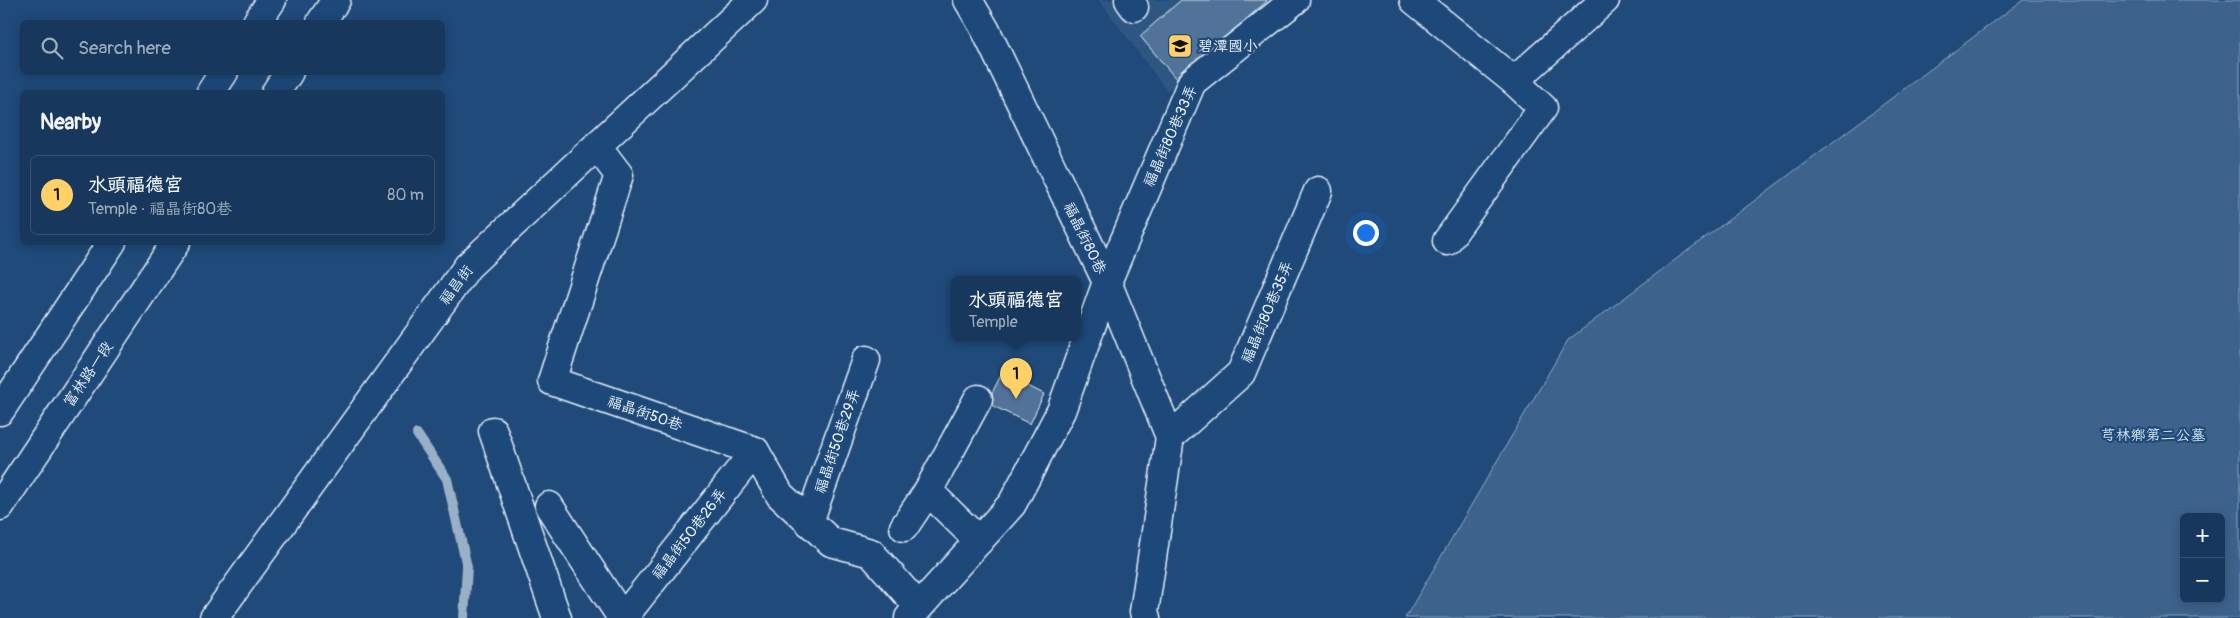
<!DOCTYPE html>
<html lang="en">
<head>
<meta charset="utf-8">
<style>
	body { margin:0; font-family:Pangolin,"LXGW WenKai TC",sans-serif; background:#203f62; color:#f1f3f6 }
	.controls { position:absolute; right:15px; bottom:15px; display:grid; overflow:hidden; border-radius:8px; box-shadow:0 2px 12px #0003 }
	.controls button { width:45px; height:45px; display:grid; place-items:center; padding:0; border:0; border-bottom:1px solid #365272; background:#17385c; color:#f1f3f6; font:25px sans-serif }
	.you { position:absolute; left:1365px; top:232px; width:18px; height:18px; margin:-12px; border:4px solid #fff; border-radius:50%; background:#1a73e8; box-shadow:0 0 0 8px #1a73e833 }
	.badge { display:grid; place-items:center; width:32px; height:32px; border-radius:50%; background:#ffd166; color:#111; font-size:16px; font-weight:700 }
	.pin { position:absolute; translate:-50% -41px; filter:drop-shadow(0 1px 2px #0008) }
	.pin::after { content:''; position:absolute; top:26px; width:18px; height:15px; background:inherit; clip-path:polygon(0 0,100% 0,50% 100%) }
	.popup { position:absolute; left:951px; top:276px; width:130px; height:65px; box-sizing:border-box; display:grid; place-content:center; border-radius:8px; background:#17385c; filter:drop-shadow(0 1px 4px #0005); font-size:16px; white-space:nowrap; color:#9eacbb }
	.popup b { font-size:19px; color:#f1f3f6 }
	.popup::after { content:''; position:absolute; left:50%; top:100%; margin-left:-10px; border:10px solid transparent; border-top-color:#17385c }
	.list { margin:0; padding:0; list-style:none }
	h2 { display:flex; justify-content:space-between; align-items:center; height:65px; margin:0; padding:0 20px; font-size:21px }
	h2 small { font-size:16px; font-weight:400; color:#9eacbb }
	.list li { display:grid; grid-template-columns:32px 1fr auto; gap:15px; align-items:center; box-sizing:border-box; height:80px; margin:0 10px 10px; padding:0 10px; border:1px solid #365272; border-radius:8px }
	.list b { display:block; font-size:19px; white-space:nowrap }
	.list p { margin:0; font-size:16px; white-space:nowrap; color:#9eacbb }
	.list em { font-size:16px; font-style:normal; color:#9eacbb }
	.icon { flex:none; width:28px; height:28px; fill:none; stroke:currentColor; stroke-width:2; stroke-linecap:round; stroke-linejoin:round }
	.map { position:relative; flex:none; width:2240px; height:618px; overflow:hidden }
	.search { position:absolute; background:#17385c; box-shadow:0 2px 12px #0003; left:20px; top:20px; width:425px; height:55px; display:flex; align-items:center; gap:12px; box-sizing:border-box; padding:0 18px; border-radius:8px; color:#9eacbb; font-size:19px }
	.panel { position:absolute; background:#17385c; box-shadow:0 2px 12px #0003; left:20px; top:90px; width:425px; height:155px; border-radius:8px }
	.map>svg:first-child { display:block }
</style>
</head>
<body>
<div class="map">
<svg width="2240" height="618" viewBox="0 0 2240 618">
	<rect width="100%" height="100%" fill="#1f4a7a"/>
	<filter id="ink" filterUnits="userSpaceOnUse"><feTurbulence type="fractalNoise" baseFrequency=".02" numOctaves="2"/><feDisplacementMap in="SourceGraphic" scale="10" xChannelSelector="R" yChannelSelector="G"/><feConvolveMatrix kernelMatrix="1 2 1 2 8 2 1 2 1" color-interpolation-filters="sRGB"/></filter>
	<g filter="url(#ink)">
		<polygon fill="#2e5683" points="1099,0 1285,0 1167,91"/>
		<path fill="#3c628c" stroke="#92aac2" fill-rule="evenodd" d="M2023,0H2240V618H1405L1568,340ZM2184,517H2221V599H2184Z"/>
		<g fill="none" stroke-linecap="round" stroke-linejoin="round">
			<polyline stroke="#9ab0c7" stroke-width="10" points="417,434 447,479 467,567 464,618"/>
		</g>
		<g fill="#517399" stroke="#e8f1f8">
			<polygon points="1181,0 1267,0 1267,1 1177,80 1140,36"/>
			<polygon points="1002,373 1044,394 1030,424 987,403"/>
		</g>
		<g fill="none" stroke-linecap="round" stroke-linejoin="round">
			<defs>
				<g id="minor">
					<polyline points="1129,0 1134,7"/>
					<polyline points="1414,0 1514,81 1543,108 1447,241"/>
					<polyline points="1514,81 1605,0"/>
					<polyline points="597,146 619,175 552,381 755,451 780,495 831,542 871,553 919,607"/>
					<polyline points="493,431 557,618"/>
					<polyline points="1170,437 1241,373 1318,191"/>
					<polyline points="928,491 979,541"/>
					<polyline points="549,506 622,618"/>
					<polyline points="809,522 866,360"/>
					<polyline points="904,527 928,491 978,399"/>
					<polyline points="214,618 468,266 753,0"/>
					<polyline points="623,618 755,451"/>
					<polyline points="909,618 1012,504 1061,411 1107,282 985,29 968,0"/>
					<polyline points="1146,618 1144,612 1170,437 1107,282 1192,82 1295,0"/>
				</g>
				<g id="major">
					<polyline points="257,22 272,0"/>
					<polyline points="321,22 336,0"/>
					<polyline points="211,92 224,72"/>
					<polyline points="276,92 289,72"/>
					<polyline points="0,411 112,242"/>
					<polyline points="0,506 176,242"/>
				</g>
			</defs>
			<use href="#minor" stroke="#e8f1f8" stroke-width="31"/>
			<use href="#major" stroke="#e8f1f8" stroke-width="31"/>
			<use href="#minor" stroke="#1f4a7a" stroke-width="28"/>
			<use href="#major" stroke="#1f4a7a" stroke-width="28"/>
		</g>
	</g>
	<defs>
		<symbol id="school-square" viewBox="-11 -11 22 22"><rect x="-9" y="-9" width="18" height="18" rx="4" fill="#ffd166" stroke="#1f4a7a"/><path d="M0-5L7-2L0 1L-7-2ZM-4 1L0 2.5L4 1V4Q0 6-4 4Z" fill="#111"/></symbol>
	</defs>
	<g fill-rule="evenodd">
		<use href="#school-square" x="1166" y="32" width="28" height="28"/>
	</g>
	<g text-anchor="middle" stroke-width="4.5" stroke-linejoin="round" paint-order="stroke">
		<g font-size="15" fill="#e8f1f8" stroke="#1f4a7a" text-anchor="start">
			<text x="1198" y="51">碧潭國小</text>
		</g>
		<g font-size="15" fill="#e8f1f8" stroke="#1f4a7a">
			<text transform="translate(1170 136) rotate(-66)" y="5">福晶街80巷33弄</text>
			<text transform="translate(1085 238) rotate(64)" y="5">福晶街80巷</text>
			<text transform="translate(456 285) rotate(-53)" y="5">福昌街</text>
			<text transform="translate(1267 312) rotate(-67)" y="5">福晶街80巷35弄</text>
			<text transform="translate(88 374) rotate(-56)" y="5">富林路一段</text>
			<text transform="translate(645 413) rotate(19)" y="5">福晶街50巷</text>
			<text transform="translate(837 441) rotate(-71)" y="5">福晶街50巷29弄</text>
			<text transform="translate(689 534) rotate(-52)" y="5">福晶街50巷26弄</text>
		</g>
		<g font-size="15" fill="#d7e3ed" stroke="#1f4a7a">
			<text x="2153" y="440">芎林鄉第二公墓</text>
		</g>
	</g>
</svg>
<div class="controls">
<button>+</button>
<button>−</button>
</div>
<div class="you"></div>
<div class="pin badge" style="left:1016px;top:399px">1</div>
<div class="popup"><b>水頭福德宮</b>Temple</div>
<div class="search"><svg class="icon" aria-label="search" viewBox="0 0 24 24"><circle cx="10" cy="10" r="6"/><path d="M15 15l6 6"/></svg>Search here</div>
<section class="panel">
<h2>Nearby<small></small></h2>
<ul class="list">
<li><span class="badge">1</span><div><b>水頭福德宮</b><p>Temple · 福晶街80巷</p></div><em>80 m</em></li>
</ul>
</section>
</div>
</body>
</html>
